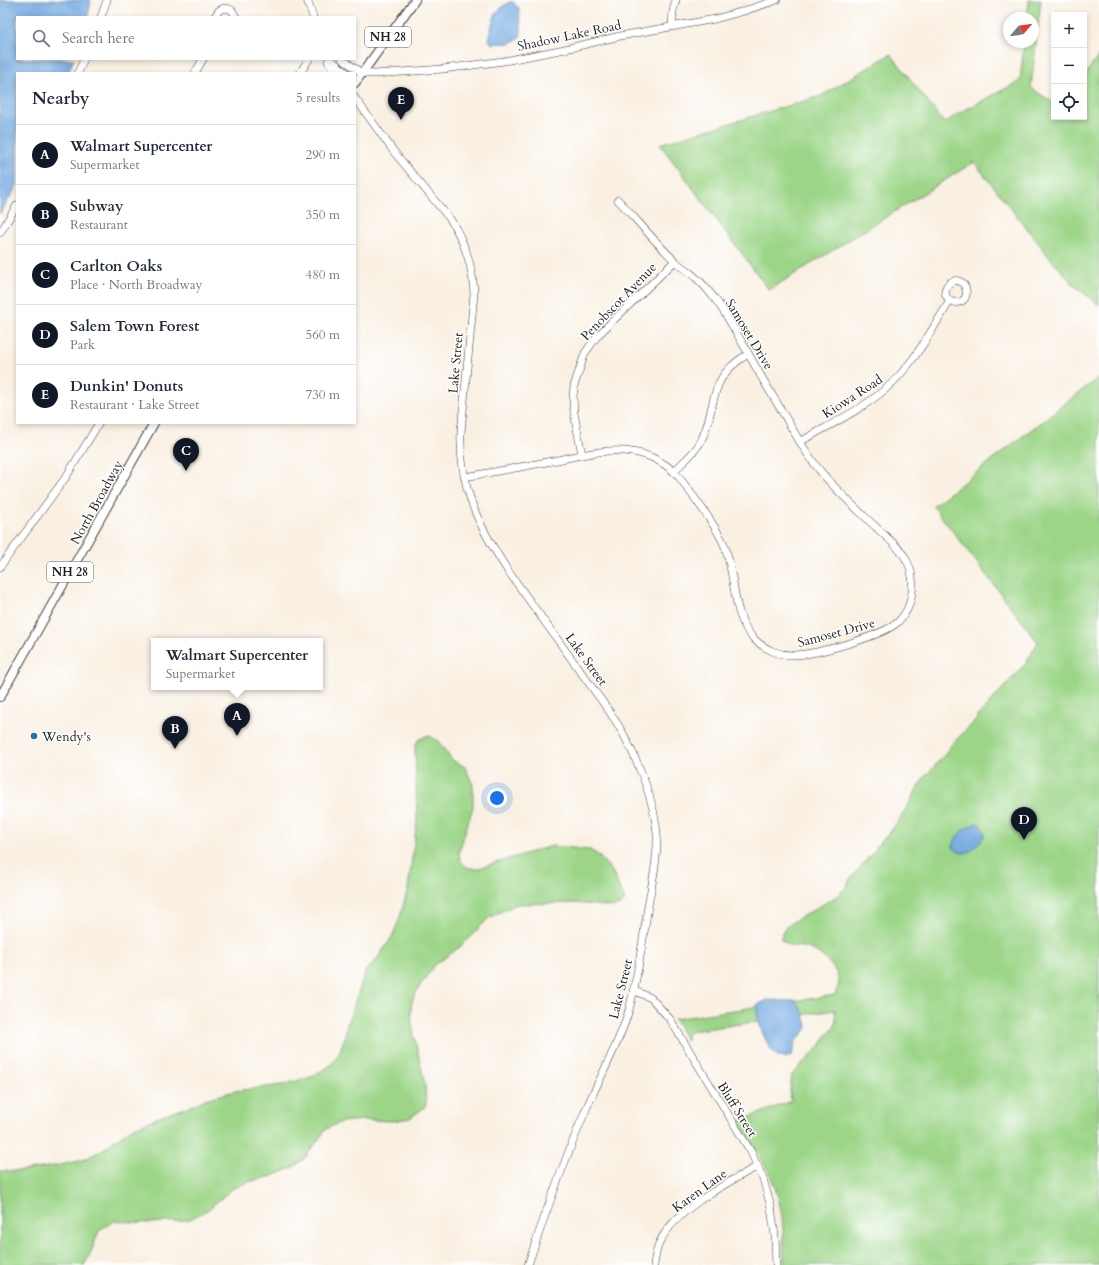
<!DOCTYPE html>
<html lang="en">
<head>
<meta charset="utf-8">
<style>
	body { margin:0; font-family:Cardo,serif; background:#f2f2f3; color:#1f2937 }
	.controls { position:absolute; right:12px; top:12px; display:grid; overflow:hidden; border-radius:0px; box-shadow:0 2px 6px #0003 }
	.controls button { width:36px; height:36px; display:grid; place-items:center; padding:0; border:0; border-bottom:1px solid #e0e1e3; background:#fff; color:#1f2937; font:20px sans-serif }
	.compass { position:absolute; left:1003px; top:12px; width:36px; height:36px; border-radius:50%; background:#fff; box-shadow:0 2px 6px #0003; rotate:61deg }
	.you { position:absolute; left:497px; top:798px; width:14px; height:14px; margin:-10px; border:3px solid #fff; border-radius:50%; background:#1a73e8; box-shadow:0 0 0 6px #1a73e833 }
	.badge { display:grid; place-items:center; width:26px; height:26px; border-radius:50%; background:#111827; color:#fff; font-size:13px; font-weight:700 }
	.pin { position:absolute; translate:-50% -33px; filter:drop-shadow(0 1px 2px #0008) }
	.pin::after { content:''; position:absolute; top:21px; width:14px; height:12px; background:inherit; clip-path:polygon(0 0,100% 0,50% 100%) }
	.popup { position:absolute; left:151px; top:638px; width:172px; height:52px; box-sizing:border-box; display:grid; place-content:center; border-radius:0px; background:#fff; filter:drop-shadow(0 1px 3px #0005); font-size:13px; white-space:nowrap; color:#747a83 }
	.popup b { font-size:15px; color:#1f2937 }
	.popup::after { content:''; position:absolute; left:50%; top:100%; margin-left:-8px; border:8px solid transparent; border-top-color:#fff }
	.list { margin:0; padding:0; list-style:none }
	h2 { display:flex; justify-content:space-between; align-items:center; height:52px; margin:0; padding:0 16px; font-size:17px }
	h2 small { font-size:13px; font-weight:400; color:#747a83 }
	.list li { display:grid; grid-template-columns:26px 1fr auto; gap:12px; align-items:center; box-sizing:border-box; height:60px; padding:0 16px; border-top:1px solid #e0e1e3 }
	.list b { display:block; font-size:15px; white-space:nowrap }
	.list p { margin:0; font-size:13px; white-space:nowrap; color:#747a83 }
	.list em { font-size:13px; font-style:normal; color:#747a83 }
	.icon { flex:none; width:22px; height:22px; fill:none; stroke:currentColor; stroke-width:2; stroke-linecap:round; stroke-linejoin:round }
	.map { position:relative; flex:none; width:1099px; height:1265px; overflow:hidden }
	.search { position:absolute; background:#fff; box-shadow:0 2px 6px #0003; left:16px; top:16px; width:340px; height:44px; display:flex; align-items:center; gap:10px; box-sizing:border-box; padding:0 14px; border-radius:0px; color:#747a83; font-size:15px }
	.panel { position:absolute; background:#fff; box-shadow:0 2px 6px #0003; left:16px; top:72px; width:340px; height:352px; border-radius:0px }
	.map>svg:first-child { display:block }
</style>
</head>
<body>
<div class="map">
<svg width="1099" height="1265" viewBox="0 0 1099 1265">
	<rect width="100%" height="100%" fill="#fff"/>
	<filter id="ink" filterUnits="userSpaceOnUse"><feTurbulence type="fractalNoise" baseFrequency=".025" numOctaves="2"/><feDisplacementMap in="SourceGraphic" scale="8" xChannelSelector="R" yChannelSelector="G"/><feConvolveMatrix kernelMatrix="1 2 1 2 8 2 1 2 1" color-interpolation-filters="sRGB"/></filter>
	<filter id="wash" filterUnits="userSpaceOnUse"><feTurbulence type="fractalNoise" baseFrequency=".012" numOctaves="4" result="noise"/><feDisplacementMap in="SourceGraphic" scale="16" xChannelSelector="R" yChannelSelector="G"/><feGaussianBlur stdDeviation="0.9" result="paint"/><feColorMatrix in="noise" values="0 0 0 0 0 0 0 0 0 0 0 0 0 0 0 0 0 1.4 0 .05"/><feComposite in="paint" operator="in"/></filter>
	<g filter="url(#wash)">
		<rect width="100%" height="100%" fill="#f9f0e2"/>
		<g fill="#9cd588" stroke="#5c7852">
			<polygon points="1029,0 1041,0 1031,88 1054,103 1054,117 1084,117 1084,79 1093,62 1096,60 1099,55 1099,305 1075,286 1051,259 974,162 769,290 660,144 821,96 891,54 944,123 963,111 1020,81 1024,42 1033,42 1033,18 1027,18"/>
			<path d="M1099,377V1265H784C783,1247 784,1228 781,1210C775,1176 757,1150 738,1122L791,1101L790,1090L792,1075L820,1046L826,1036L834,1028L836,1023L835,1010L692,1031L687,1034V1041L674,1019L835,995C836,991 838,987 839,983C839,969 820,951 807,948C795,945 791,948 781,939L782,934L786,926L837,896L846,887L850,879L876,849V847L890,832L903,814L923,779L947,752L950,746L978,718V716L1026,663L1038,642L933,506Z"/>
			<polygon points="426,736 430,736 438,741 452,760 465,767 473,785 473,807 459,852 460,860 466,867 476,869 541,849 553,846 590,850 598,855 612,871 625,900 621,904 615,907 575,903 517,904 490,917 461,946 435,965 421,984 413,998 411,1006 412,1026 425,1084 426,1106 410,1118 393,1121 365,1120 341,1122 326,1129 305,1158 294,1167 273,1176 248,1182 232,1189 206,1211 190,1219 178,1221 150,1223 114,1221 101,1229 98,1233 90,1255 84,1265 0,1265 0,1171 22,1171 60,1165 83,1160 102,1150 130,1129 172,1112 192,1106 205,1099 235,1091 282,1085 314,1076 331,1065 338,1056 345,1037 347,1025 366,970 375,962 392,937 399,920 408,889 417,821 415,747 418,740"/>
		</g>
		<g fill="#71a8df" stroke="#46627e">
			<polygon points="0,0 91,0 88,17 17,17 17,59 74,59 68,73 17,73 17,186 0,214"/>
			<path d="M510,2H513L519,8C519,19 523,27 520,38L511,43L492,44L489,40C493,22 492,11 510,2Z"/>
			<path d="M976,823L981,825L985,834C980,845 964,862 953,847C957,832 963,830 976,823Z"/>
			<path d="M767,1000L794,1001L799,1005L803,1012L807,1025L806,1030L796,1041L792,1055C788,1057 785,1059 780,1057C768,1054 755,1017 757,1005Z"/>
		</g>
	</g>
	<g filter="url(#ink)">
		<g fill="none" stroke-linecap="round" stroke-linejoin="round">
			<defs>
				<g id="minor">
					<polyline points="307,0 313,17"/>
					<polyline points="101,17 107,0"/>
					<path d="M215,17C218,9 224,6 232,10L236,17"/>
					<polyline points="672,26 673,11 676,0"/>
					<polyline points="330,59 347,73"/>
					<polyline points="342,59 362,73 374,74 443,69 504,61 565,49 620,36 715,19 744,11 777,0"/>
					<polyline points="328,61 336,73"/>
					<polyline points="78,73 84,59"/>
					<polyline points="195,73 203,59"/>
					<polyline points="300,73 309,59"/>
					<path d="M355,98L394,152L450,219C465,242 473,266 474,294L461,432C459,488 478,525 508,571L609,711C631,742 654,796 657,834C658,858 652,883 648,906C643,941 638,976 629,1010C619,1044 601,1075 587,1107C565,1159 546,1211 528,1265"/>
					<polyline points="0,233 17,205"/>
					<path d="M800,442C829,425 868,407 892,383C916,360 932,329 950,301C974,310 969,273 951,282C943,287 944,296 950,301"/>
					<polyline points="582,455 574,413 573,398 574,386 585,353 598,335 675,261"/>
					<path d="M674,471C683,462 695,453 701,441C719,403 705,380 748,354"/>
					<path d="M464,477C495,472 526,466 557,460C581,455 607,448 632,452C649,454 668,464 679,477C694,498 712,519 723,542C737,573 730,616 755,640C766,650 781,656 795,655C817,654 883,636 898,622C913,608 917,580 907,561C901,548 888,539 878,529C857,509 835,490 817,467C803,449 792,428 780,408C767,387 755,366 743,344C735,330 727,316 718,303C711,294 704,284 695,277C689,271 681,267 675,261C655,242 637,220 618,200"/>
					<polyline points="0,567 66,477 99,423"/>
					<polyline points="633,990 651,998 670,1019 751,1152 763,1179 771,1207 775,1236 776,1265"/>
					<path d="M654,1265C655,1258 656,1250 659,1244C673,1210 727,1183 758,1166"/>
				</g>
				<g id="major">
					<polyline points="355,83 415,0"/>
					<polyline points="0,697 154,423"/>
				</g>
			</defs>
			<use href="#minor" stroke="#3d3c3a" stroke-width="8"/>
			<use href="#major" stroke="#3d3c3a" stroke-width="10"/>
			<use href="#minor" stroke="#fff" stroke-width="7"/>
			<use href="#major" stroke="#fff" stroke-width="8"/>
		</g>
	</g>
	<circle fill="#1f6fb2" stroke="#fff" stroke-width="1.5" cx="34" cy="736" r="4"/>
	<g text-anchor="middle" stroke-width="3" stroke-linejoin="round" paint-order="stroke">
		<g fill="#fff" stroke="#606060" stroke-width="1">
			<rect x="365" y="27" width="46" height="20" rx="3"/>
			<rect x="47" y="562" width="46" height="20" rx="3"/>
		</g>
		<g font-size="12" font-weight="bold" fill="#1c1c1c">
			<text x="388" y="41">NH 28</text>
			<text x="70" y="576">NH 28</text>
		</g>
		<g font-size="13" fill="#1c1c1c" stroke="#fff">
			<text transform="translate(569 35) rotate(-12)" y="5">Shadow Lake Road</text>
			<text transform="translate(618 301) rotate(-46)" y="5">Penobscot Avenue</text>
			<text transform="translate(750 334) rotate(59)" y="5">Samoset Drive</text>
			<text transform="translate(455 363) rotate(-85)" y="5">Lake Street</text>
			<text transform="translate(852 396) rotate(-33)" y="5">Kiowa Road</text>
			<text transform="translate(96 502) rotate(-61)" y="5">North Broadway</text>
			<text transform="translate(836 632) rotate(-15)" y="5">Samoset Drive</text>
			<text transform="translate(587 659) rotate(54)" y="5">Lake Street</text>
			<text transform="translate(620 989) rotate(-76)" y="5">Lake Street</text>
			<text transform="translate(738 1109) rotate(58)" y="5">Bluff Street</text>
			<text transform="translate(699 1190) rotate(-36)" y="5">Karen Lane</text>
		</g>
		<g font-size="13" fill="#1c1c1c" stroke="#fff" text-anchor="start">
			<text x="42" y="741">Wendy's</text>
		</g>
	</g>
</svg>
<div class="controls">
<button>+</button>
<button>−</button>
<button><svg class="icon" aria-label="locate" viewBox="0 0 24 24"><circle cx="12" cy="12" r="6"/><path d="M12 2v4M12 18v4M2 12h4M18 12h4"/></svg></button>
</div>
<svg class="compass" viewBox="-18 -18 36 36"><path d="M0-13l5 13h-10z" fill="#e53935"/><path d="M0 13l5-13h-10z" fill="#747a83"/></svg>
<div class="you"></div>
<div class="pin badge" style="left:237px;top:736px">A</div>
<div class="popup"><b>Walmart Supercenter</b>Supermarket</div>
<div class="pin badge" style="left:175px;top:749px">B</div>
<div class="pin badge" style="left:186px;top:471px">C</div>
<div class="pin badge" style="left:1024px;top:840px">D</div>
<div class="pin badge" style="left:401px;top:120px">E</div>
<div class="search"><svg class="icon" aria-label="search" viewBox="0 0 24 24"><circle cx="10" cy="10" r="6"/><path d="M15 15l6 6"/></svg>Search here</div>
<section class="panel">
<h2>Nearby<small>5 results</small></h2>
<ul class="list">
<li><span class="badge">A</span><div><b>Walmart Supercenter</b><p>Supermarket</p></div><em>290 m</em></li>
<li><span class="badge">B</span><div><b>Subway</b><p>Restaurant</p></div><em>350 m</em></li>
<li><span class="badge">C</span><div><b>Carlton Oaks</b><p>Place · North Broadway</p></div><em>480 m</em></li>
<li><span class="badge">D</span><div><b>Salem Town Forest</b><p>Park</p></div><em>560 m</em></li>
<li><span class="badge">E</span><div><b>Dunkin' Donuts</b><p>Restaurant · Lake Street</p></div><em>730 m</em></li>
</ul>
</section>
</div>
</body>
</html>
